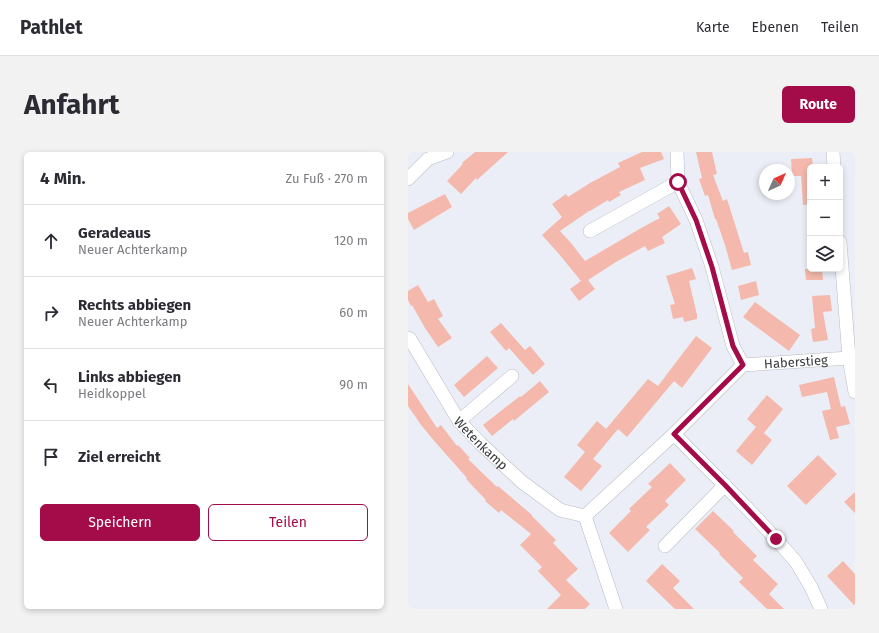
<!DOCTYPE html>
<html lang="de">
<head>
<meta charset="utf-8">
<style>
	body { margin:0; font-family:"Fira Sans",sans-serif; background:#f2f2f3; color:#2b2b33 }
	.controls { position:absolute; right:12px; top:12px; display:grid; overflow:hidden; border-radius:6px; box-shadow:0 2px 6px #0003 }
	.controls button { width:36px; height:36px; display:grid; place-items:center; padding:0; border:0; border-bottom:1px solid #e1e1e2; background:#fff; color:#2b2b33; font:20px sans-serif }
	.compass { position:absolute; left:351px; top:12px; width:36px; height:36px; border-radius:50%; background:#fff; box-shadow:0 2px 6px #0003; rotate:45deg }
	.stop { position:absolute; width:12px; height:12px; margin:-9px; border:3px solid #a30c49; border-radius:50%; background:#fff }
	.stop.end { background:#a30c49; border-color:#fff; box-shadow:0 1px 4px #0008 }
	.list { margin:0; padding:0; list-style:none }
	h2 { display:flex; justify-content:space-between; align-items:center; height:52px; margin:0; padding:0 16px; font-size:17px }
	h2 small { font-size:13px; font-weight:400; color:#7c7c81 }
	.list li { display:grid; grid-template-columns:26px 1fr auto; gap:12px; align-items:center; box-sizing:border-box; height:72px; padding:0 16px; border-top:1px solid #e1e1e2 }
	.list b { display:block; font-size:15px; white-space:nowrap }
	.list p { margin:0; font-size:13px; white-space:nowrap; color:#7c7c81 }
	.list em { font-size:13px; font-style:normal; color:#7c7c81 }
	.actions { display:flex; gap:8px; padding:12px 16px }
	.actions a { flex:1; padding:9px 0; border:1px solid #a30c49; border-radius:6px; text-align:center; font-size:14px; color:#a30c49 }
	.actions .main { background:#a30c49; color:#fff }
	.icon { flex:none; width:22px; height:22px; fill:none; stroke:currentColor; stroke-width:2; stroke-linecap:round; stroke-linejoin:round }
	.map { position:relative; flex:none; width:447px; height:457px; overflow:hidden; border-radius:6px }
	header { display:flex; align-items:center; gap:24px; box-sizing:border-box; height:56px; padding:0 20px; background:#fff; border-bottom:1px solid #e1e1e2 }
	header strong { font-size:19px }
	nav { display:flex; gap:22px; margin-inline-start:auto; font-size:14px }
	.intro { display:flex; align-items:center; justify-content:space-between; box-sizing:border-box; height:96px; padding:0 24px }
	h1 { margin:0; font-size:28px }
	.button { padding:10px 18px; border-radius:6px; background:#a30c49; color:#fff; font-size:14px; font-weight:700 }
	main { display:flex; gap:24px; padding:0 24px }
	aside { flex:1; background:#fff; border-radius:6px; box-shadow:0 2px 6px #0003 }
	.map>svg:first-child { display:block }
</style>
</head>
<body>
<header>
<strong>Pathlet</strong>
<nav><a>Karte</a><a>Ebenen</a><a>Teilen</a></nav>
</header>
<div class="intro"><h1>Anfahrt</h1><a class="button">Route</a></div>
<main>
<aside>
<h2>4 Min.<small>Zu Fuß · 270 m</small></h2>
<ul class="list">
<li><svg class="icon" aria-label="ahead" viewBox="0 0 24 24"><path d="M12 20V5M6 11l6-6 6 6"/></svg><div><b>Geradeaus</b><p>Neuer Achterkamp</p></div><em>120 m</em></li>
<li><svg class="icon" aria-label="right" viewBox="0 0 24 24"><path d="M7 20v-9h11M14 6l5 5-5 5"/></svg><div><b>Rechts abbiegen</b><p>Neuer Achterkamp</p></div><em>60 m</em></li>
<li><svg class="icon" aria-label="left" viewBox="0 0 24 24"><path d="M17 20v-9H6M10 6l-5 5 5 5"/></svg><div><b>Links abbiegen</b><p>Heidkoppel</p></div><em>90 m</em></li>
<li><svg class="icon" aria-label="arrive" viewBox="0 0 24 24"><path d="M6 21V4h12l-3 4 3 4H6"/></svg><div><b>Ziel erreicht</b></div></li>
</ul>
<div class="actions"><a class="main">Speichern</a><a>Teilen</a></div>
</aside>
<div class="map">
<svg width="447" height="457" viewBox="0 0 447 457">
	<rect width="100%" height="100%" fill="#ebeef6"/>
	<g fill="#f4b9ac">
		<polygon points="67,0 100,0 69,28 68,26 53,42 39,29 55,12 54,11"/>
		<polygon points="234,0 253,0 256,7 232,16 237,28 211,40 213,43 201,50 200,48 182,59 181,59 152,79 163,91 177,109 235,75 252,66 249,62 261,54 273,72 254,85 257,91 240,99 237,94 208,110 180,128 187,137 171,149 162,137 173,129 151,102 134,83 154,65 144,52 158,42 160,45 182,31 212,15 210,11"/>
		<polygon points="288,0 304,0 309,22 305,23 315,49 319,47 336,101 340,100 343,113 324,118 317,93 308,67 307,67 300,43 297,44 291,27 294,26"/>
		<polygon points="404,6 405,15 402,15 402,52 395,53 393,24 384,24 383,7"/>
		<polygon points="37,42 44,55 6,78 0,67 0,61"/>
		<polygon points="284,116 288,127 281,129 289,163 289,167 276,170 275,165 265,167 262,153 267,152 258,124"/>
		<polygon points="397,117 414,117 415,128 398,128"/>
		<polygon points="348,129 351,143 333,148 330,134"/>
		<polygon points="10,133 20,150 26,147 35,164 30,167 44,186 30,195 17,176 4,153 3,154 0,148 0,139"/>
		<polygon points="422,143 424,159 415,160 420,188 405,190 403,177 407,176 404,144"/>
		<polygon points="347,150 392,183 381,199 335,165"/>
		<polygon points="93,171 117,198 122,194 137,212 125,223 101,196 98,199 82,180"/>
		<polygon points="288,184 304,196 274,236 266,229 219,285 210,277 185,307 194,314 173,339 156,325 177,300 169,293 189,269 198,277 240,227 250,234"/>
		<polygon points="79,204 90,216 56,245 46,233"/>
		<polygon points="426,225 433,255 437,254 442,272 428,275 431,286 422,288 414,259 423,257 419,240 394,245 391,233"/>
		<polygon points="132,229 141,240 106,269 105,267 84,284 75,273 112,244 113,245"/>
		<polygon points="0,232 29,276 33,273 49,294 50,293 62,306 60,307 89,335 90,334 124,363 124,364 148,388 145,391 170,417 158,428 182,452 177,457 139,457 153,443 130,419 134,415 112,393 123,382 93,358 91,361 77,349 78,348 58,327 59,326 28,291 13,273 0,254"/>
		<polygon points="359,243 375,257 356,281 364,288 344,313 328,299 348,275 339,267"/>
		<polygon points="410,303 429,322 398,353 379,334"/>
		<polygon points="262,311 278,328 257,349 261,353 238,375 242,378 220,400 201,381 223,359 221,357 244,335 240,332"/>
		<polygon points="447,340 447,361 436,350"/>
		<polygon points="305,359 326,379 325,380 349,404 345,408 370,432 361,442 376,457 359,457 331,430 335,426 311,402 312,401 287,377"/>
		<polygon points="435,409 447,422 447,454 419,424"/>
		<polygon points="254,412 272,429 265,436 286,457 267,457 238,429"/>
	</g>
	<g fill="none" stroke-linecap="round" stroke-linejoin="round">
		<defs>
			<g id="minor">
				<polyline points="425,0 426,15"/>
				<polyline points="0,27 20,7 39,0"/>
				<polyline points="182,79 270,30"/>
				<polyline points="432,90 441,206 447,240"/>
				<path id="s1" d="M0,186L2,187L51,269L72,291L114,330L152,358L177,364"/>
				<path id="s2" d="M335,213L441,206"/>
				<polyline points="51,269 104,224"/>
				<polyline points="266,282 340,357 368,387 388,410 403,435 413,457"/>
				<polyline points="257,394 317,333"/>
				<polyline points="208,457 177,364 266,282 335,213 325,194 304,115 288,68 270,30 269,0"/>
			</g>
		</defs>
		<use href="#minor" stroke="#b8bbc2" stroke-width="14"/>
		<use href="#minor" stroke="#fff" stroke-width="13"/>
	</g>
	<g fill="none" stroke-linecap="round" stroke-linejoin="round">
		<polyline stroke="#a30c49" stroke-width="5" points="270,30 288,68 304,115 325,194 335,213 266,282 317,333 368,387"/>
	</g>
	<g text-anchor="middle" stroke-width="3.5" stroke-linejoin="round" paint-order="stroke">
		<g font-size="13" fill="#383a3d" stroke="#fff">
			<text dy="5" stroke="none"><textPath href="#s2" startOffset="53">Haberstieg</textPath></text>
			<text dy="5" stroke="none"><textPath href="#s1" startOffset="129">Wetenkamp</textPath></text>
		</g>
	</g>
</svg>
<div class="controls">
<button>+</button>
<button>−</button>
<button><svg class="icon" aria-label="layers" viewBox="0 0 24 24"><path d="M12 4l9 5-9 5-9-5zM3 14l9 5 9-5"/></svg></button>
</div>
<svg class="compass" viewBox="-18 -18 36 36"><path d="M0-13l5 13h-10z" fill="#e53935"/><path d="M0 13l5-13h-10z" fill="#7c7c81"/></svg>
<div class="stop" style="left:270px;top:30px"></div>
<div class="stop end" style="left:368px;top:387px"></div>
</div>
</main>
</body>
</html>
